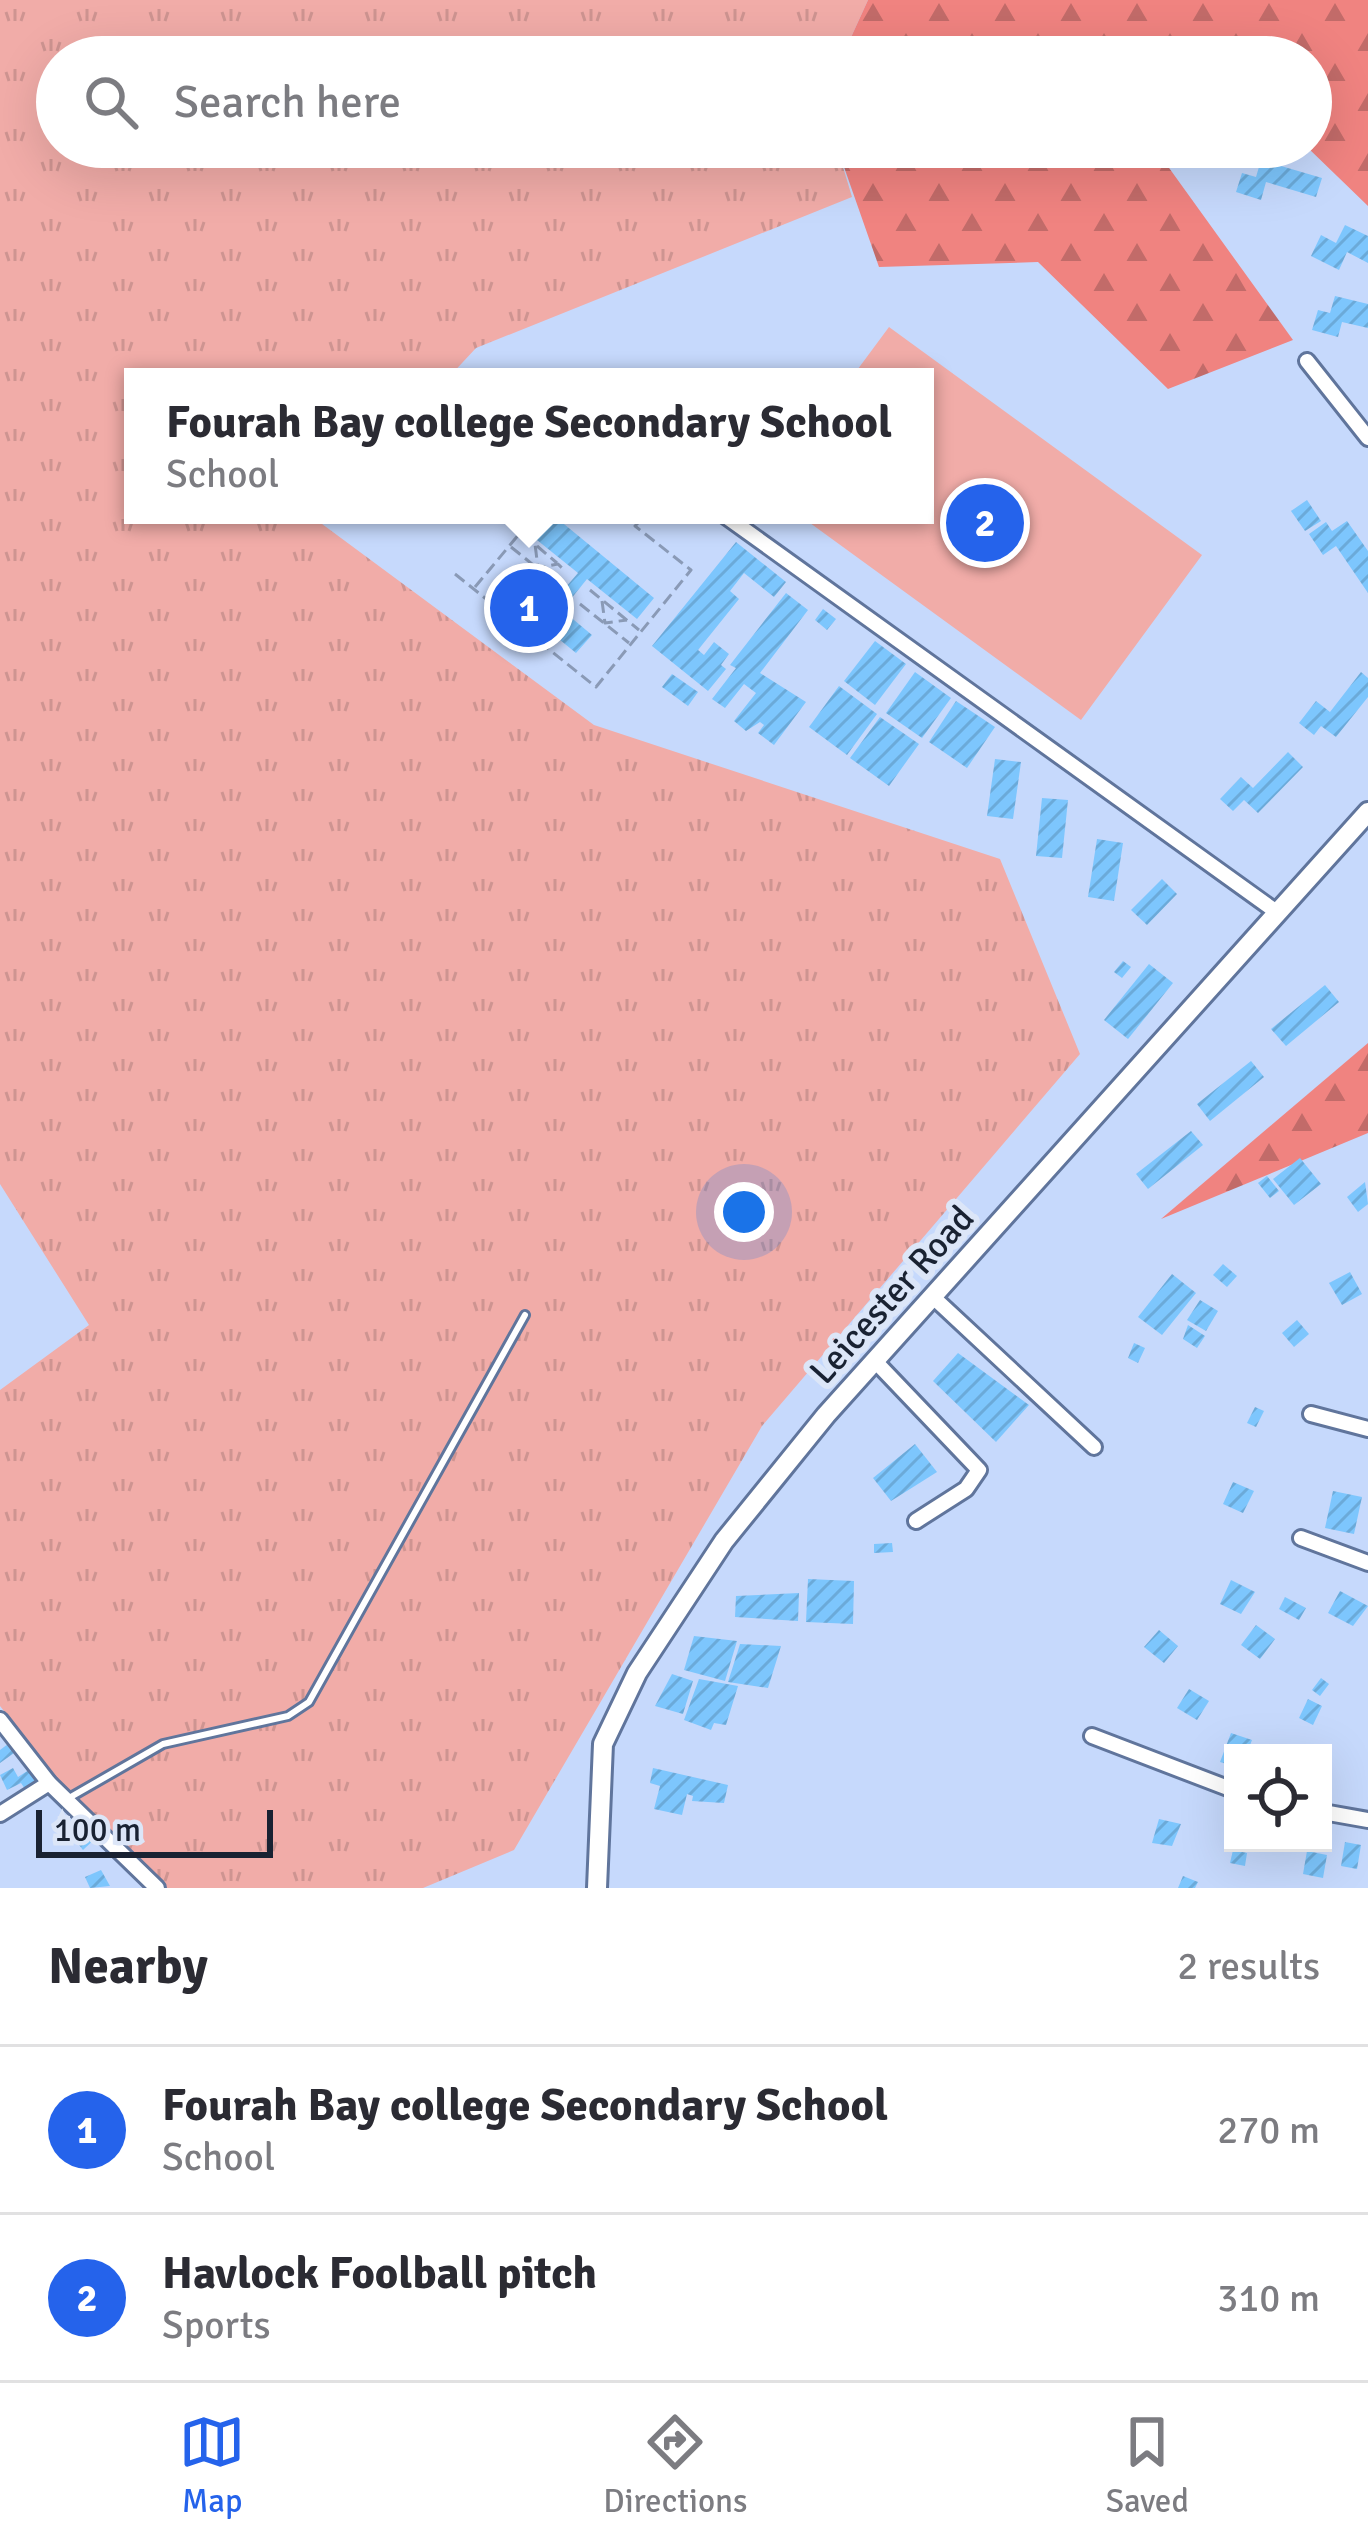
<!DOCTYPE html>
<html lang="en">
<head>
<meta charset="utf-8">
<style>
	body { margin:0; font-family:Signika,sans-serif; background:#f7f7f7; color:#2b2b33 }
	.controls { position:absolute; right:36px; bottom:36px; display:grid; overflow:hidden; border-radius:0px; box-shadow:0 12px 48px #0002 }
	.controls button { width:108px; height:108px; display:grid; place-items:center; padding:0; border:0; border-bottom:3px solid #e1e1e2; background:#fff; color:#2b2b33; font:60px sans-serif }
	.scale { position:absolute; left:36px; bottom:30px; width:237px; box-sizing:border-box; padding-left:12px; border:6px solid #192232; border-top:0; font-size:33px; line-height:42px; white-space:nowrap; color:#192232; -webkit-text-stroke:9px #dce6f8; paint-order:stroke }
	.you { position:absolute; left:744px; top:1212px; width:42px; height:42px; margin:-30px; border:9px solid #fff; border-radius:50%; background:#1a73e8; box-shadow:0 0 0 18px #1a73e833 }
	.badge { display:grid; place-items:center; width:78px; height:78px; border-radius:50%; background:#2563eb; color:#fff; font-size:39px; font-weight:700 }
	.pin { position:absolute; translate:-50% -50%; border:6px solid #fff; box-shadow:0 3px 12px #0006 }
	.popup { position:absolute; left:124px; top:368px; width:810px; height:156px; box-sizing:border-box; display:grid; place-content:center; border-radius:0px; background:#fff; filter:drop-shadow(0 3px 9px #0005); font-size:39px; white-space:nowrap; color:#7c7c81 }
	.popup b { font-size:45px; color:#2b2b33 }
	.popup::after { content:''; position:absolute; left:50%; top:100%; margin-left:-24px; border:24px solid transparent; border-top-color:#fff }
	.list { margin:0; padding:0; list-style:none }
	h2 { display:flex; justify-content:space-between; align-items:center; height:156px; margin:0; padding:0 48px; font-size:51px }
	h2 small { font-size:39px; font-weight:400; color:#7c7c81 }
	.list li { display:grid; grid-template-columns:78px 1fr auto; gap:36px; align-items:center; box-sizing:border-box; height:168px; padding:0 48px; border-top:3px solid #e1e1e2 }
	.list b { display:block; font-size:45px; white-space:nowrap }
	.list p { margin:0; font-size:39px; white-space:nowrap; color:#7c7c81 }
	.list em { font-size:39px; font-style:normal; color:#7c7c81 }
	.icon { flex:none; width:66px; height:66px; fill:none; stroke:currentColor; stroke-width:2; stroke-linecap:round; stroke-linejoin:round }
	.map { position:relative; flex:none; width:1368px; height:1888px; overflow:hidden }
	.search { position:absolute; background:#fff; box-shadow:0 12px 48px #0002; left:36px; right:36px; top:36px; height:132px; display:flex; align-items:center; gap:30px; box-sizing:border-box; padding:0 42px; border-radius:66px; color:#7c7c81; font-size:45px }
	.sheet { height:492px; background:#fff }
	nav { display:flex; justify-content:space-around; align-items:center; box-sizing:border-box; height:168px; border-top:3px solid #e1e1e2; background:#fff; font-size:33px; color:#7c7c81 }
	nav a { display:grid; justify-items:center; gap:6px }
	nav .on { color:#2563eb }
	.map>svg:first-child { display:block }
</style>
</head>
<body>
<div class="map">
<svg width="1368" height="1888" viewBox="0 0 1368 1888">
	<defs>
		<pattern id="grass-tufts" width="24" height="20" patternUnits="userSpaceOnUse" patternTransform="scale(3)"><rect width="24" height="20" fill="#f1aca8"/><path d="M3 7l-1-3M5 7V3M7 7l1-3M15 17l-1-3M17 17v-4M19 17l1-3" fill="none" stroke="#ce9491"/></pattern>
		<pattern id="forest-firs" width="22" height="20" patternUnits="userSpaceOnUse" patternTransform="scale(3)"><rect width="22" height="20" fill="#f08380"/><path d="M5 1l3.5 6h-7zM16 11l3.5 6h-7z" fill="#c26b69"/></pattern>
		<pattern id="building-hatch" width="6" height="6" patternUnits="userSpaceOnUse" patternTransform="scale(3)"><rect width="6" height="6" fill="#7dc6fd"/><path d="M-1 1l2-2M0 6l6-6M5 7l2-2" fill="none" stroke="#6baad9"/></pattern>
	</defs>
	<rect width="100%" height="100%" fill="#c6d9fc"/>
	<polygon fill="url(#grass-tufts)" points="0,0 868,0 842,57 57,57 57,147 837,147 852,197 476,348 449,377 133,377 133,515 322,515 318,521 594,725 1000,859 1080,1054 762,1426 514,1850 423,1888 143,1888 0,1706 0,1390 89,1325 0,1184"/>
	<g fill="url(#forest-firs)">
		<polygon points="868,0 1368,0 1368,206 1307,147 1311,57 842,57"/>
		<polygon points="837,147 1154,147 1293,340 1168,389 1038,262 879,267"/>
		<polygon points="1368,1043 1368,1133 1161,1219"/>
	</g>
	<polygon fill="#f1aca8" points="889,327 1202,555 1081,720 799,515 925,515 925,377 852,377"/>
	<g fill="url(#building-hatch)">
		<polygon points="1261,160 1322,178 1316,197 1266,182 1261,200 1236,192 1242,173 1256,177"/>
		<polygon points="1345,225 1368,236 1368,263 1347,252 1339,270 1311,256 1321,235 1336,243"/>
		<polygon points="1335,296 1368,304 1368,328 1342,322 1338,337 1312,330 1318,310 1330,313"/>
		<polygon points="1307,500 1321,521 1305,531 1291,511"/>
		<polygon points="541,515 553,515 654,598 637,619 587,579 562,610 592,635 576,653 500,591 516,571 553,602 578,573 527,532"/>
		<polygon points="1347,521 1368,551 1368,593 1336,546 1323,555 1309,534 1326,522 1332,531"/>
		<polygon points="736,542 786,582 774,597 744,573 730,591 739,599 698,650 704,655 714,642 729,654 721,665 726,669 708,691 652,646"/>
		<polygon points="786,593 808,610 760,673 806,702 774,745 758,733 764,725 760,722 746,731 734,721 756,693 744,684 725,708 712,699 736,668 730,665"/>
		<polygon points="823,609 836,619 827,630 815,620"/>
		<polygon points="875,641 906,664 875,705 844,681"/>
		<polygon points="915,672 951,698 922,738 886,713"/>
		<polygon points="1361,672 1368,678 1368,697 1336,737 1321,726 1314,735 1299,723 1316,701 1330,712"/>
		<polygon points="672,674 698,692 688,706 662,687"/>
		<polygon points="839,686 877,714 847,755 809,727"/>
		<polygon points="956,701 995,727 967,768 929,742"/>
		<polygon points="880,717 919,744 889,786 850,758"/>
		<polygon points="1288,752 1303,767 1258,813 1244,800 1233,811 1220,799 1241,777 1253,788"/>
		<polygon points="995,759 1021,762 1013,819 987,816"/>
		<polygon points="1042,798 1068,800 1062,858 1036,856"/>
		<polygon points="1097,839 1123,843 1114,901 1088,897"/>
		<polygon points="1162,879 1177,894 1147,925 1131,910"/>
		<polygon points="1123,961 1131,967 1122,978 1114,972"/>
		<polygon points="1149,964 1173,983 1128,1039 1104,1020"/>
		<polygon points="1325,985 1339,1002 1286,1046 1271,1029"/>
		<polygon points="1251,1061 1264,1077 1210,1121 1197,1104"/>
		<polygon points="1191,1131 1203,1145 1148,1189 1136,1174"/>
		<polygon points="1300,1158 1321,1184 1294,1205 1273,1179"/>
		<polygon points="1267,1176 1279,1191 1270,1198 1258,1183"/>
		<polygon points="1365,1182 1368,1204 1358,1212 1347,1197"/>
		<polygon points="1223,1264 1237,1276 1227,1287 1213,1275"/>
		<polygon points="1350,1272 1362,1294 1342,1305 1329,1283"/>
		<polygon points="1172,1274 1196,1293 1162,1335 1138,1317"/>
		<polygon points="1200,1300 1218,1311 1206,1331 1187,1320"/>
		<polygon points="1297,1320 1309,1334 1294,1347 1282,1333"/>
		<polygon points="1188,1325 1205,1336 1197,1348 1183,1339"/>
		<polygon points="1134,1343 1145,1348 1138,1363 1128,1358"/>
		<polygon points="958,1353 1029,1405 996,1442 933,1381"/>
		<polygon points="1255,1407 1264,1411 1256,1427 1247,1423"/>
		<polygon points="915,1444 937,1472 891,1501 873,1478"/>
		<polygon points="1233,1482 1254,1491 1243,1513 1223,1504"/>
		<polygon points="1333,1491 1362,1497 1354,1534 1325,1528"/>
		<polygon points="892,1543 893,1552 874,1553 874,1544"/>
		<polygon points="808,1579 854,1581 853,1624 806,1622"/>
		<polygon points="1231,1580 1255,1592 1241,1614 1220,1604"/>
		<polygon points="1340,1591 1368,1606 1353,1626 1328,1613"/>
		<polygon points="799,1593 798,1621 735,1617 736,1596"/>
		<polygon points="1285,1597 1306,1608 1299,1620 1279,1609"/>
		<polygon points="1256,1625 1275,1639 1260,1659 1241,1645"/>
		<polygon points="1159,1630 1178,1646 1164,1663 1144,1647"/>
		<polygon points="694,1636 737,1641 725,1681 684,1670"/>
		<polygon points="740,1644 781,1646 768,1688 728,1682"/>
		<polygon points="672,1674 693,1681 683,1714 655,1706"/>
		<polygon points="1321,1678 1329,1684 1320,1696 1312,1690"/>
		<polygon points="699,1679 738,1686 726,1725 714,1723 711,1730 684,1720"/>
		<polygon points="1189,1689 1209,1701 1197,1720 1177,1708"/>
		<polygon points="1308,1699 1322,1706 1313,1725 1299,1718"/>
		<polygon points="1231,1733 1252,1740 1247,1753 1233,1753 1233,1766 1220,1762"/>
		<polygon points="8,1744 14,1753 0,1763 0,1750"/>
		<polygon points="13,1768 18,1777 32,1768 41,1778 25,1789 21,1783 7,1790 0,1775"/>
		<polygon points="653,1768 728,1785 724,1803 692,1801 693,1796 687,1794 682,1815 654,1809 660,1786 650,1783"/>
		<polygon points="1159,1819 1181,1824 1172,1846 1152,1843"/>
		<polygon points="84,1822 98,1836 83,1850 72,1836"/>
		<polygon points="1345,1842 1361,1845 1357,1869 1341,1866"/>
		<polygon points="1233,1850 1247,1853 1245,1866 1230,1863"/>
		<polygon points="1307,1851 1327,1855 1323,1878 1303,1874"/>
		<polygon points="101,1870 110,1886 90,1888 85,1877"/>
		<polygon points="1183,1876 1198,1882 1195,1888 1178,1888"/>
	</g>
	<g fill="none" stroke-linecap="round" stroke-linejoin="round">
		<defs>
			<polyline id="lane" points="69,1798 163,1744 288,1716 309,1702 525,1315"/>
			<g id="street">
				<polyline points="1307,361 1368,438"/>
				<polyline points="724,515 1278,913"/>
				<polyline points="932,1296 1094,1447"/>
				<polyline points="875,1361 979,1470 966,1489 916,1521"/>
				<polyline points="1311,1414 1368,1429"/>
				<polyline points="1301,1538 1368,1563"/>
				<polyline points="0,1720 49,1783 157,1888"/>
				<polyline points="1092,1736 1233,1790"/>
				<polyline points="1323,1812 1368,1820"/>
				<polyline points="0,1814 49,1783"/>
			</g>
			<polyline id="secondary" points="597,1888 603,1744 637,1673 724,1541 826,1415 1368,812"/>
		</defs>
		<use href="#lane" stroke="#60759c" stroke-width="12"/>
		<use href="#street" stroke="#60759c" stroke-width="20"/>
		<use href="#secondary" stroke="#60759c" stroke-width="24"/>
		<g stroke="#8a9ab6" stroke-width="3" stroke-dasharray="12 6" stroke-linecap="butt">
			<polyline points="620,515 633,525"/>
			<polyline points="523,533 535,544 538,568 558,564 563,569"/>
			<polyline points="537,546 557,563"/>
			<polyline points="511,547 552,580"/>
			<polyline points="455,574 596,687 691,570 635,526 646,515"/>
			<polyline points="475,587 535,515"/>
			<polyline points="590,590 639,630"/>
			<polyline points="602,601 605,623 627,620"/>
			<polyline points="580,604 629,643"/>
		</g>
		<use href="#lane" stroke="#fff" stroke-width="6"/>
		<use href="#street" stroke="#fff" stroke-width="14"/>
		<use href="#secondary" stroke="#fff" stroke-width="18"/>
	</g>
	<g text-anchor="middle" stroke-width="12" stroke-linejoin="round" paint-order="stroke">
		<g font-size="36" fill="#192232" stroke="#dce6f8">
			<text transform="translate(891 1294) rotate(-48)" y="13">Leicester Road</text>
		</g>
	</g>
</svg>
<div class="controls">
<button><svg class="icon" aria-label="locate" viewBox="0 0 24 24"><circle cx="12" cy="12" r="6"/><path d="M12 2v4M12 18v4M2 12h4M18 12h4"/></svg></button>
</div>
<div class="scale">100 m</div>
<div class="you"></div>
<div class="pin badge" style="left:529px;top:608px">1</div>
<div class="popup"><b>Fourah Bay college Secondary School</b>School</div>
<div class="pin badge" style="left:985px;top:523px">2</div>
<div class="search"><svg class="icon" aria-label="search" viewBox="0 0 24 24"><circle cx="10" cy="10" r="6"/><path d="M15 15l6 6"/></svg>Search here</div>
</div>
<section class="sheet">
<h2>Nearby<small>2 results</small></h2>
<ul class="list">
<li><span class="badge">1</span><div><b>Fourah Bay college Secondary School</b><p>School</p></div><em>270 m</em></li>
<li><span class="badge">2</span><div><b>Havlock Foolball pitch</b><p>Sports</p></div><em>310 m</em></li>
</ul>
</section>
<nav>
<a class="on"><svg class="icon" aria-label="map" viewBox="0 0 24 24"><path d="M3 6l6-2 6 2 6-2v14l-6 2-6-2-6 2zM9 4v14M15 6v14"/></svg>Map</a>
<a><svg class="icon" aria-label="directions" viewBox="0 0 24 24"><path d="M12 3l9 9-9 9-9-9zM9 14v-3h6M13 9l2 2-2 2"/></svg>Directions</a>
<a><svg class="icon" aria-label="saved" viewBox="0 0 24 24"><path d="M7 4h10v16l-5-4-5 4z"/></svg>Saved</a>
</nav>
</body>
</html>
